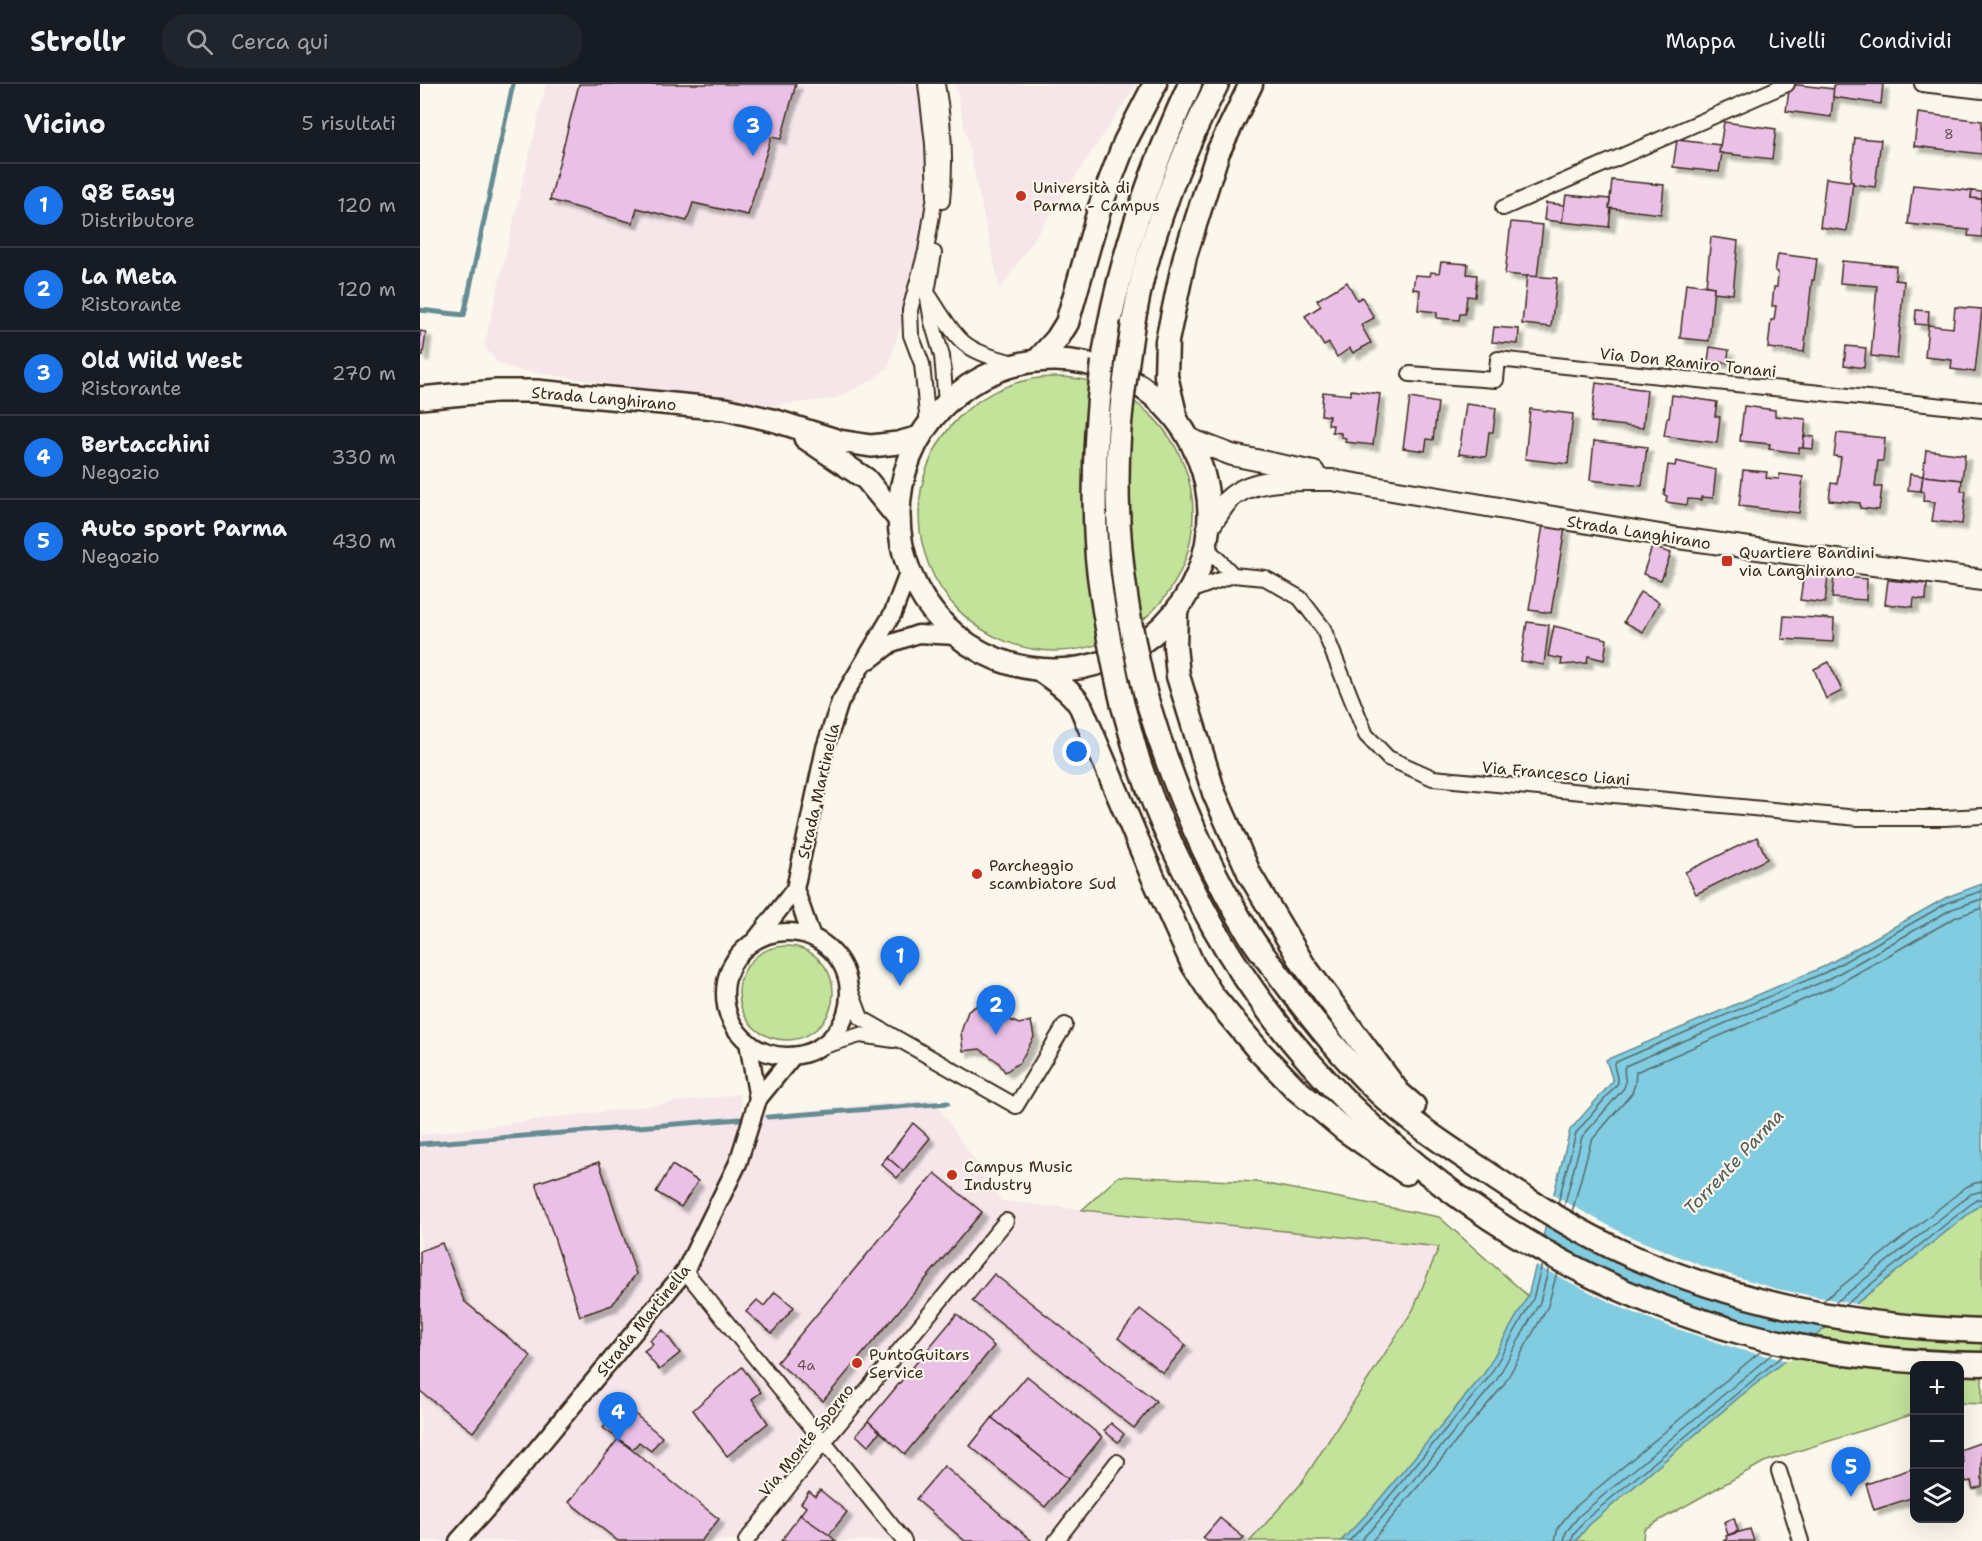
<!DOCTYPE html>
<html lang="it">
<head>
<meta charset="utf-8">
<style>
	body { margin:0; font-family:"Shantell Sans",sans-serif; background:#20242c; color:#f1f3f6 }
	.controls { position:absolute; right:18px; bottom:18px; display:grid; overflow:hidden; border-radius:12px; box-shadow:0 6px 24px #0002 }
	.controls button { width:54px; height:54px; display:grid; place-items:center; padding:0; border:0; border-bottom:2px solid #363941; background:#171b24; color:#f1f3f6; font:30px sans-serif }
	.you { position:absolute; left:657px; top:668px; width:21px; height:21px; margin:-15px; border:4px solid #fff; border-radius:50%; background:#1a73e8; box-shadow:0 0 0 9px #1a73e833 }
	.badge { display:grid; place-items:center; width:39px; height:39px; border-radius:50%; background:#1a73e8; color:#fff; font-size:20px; font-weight:700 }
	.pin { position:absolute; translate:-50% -50px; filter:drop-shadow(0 2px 3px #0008) }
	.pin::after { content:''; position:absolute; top:32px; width:21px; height:18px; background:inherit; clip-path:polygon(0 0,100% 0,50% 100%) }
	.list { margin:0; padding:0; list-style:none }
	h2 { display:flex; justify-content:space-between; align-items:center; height:78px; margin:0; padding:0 24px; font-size:26px }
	h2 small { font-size:20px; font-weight:400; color:#9ea1a6 }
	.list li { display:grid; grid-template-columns:39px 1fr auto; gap:18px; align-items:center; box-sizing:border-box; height:84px; padding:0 24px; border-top:2px solid #363941 }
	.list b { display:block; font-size:22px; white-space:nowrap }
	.list p { margin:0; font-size:20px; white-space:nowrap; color:#9ea1a6 }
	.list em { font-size:20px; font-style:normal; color:#9ea1a6 }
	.icon { flex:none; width:33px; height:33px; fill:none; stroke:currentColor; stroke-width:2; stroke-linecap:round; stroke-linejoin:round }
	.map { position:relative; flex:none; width:1562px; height:1457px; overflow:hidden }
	header { display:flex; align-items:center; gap:36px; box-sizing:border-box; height:84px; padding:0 30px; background:#171b24; border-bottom:2px solid #363941 }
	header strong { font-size:28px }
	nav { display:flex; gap:33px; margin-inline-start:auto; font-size:21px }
	.search { width:420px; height:54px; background:#20242c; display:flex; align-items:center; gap:15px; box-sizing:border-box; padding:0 21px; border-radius:24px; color:#9ea1a6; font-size:22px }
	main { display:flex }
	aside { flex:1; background:#171b24 }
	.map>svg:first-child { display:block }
</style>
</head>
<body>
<header>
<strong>Strollr</strong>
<div class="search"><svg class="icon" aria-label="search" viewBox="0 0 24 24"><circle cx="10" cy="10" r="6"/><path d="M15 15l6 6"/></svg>Cerca qui</div>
<nav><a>Mappa</a><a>Livelli</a><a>Condividi</a></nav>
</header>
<main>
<aside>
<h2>Vicino<small>5 risultati</small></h2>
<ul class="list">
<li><span class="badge">1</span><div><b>Q8 Easy</b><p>Distributore</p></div><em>120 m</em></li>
<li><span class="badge">2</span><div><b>La Meta</b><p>Ristorante</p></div><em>120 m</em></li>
<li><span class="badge">3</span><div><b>Old Wild West</b><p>Ristorante</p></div><em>270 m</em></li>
<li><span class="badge">4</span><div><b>Bertacchini</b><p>Negozio</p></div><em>330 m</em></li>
<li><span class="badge">5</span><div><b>Auto sport Parma</b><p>Negozio</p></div><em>430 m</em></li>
</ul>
</aside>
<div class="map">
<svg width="1562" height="1457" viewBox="0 0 1562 1457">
	<defs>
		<filter id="shadow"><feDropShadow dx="5.5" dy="5.5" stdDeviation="1.5" flood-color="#0004"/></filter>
	</defs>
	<rect width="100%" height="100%" fill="#fbf7ec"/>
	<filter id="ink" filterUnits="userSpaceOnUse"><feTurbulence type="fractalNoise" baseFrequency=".0167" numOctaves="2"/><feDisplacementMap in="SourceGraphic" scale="12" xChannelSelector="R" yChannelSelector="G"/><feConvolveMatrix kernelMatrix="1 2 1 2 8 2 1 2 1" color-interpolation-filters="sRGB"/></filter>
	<g filter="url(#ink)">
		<g fill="#f6e6ea">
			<polygon points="126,0 519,0 514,134 468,283 452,296 414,315 340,323 93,285 77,278 64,262"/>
			<polygon points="535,0 717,0 580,206"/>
			<polygon points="320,1010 322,1033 513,1015 582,1117 1019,1163 993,1226 880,1401 830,1457 0,1457 0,1051"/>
		</g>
		<g fill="#c3e39b" stroke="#7f865c" stroke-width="1.5">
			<circle cx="636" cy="430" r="137"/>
			<circle cx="366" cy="909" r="47"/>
			<polygon points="699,1092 837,1098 1019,1133 1108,1212 1064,1290 949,1428 921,1457 830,1457 880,1401 993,1226 1019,1163 662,1126"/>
			<polygon points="1562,1119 1562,1320 1540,1319 1540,1282 1494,1282 1494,1330 1344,1378 1224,1445 1223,1457 1156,1457 1169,1441 1318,1314"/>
		</g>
		<polygon fill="#81cce1" stroke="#658b93" stroke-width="1.5" points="1562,800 1562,1119 1318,1314 1169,1441 1156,1457 921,1457 949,1428 1064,1290 1108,1212 1150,1046 1193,997 1186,976 1403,883 1527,813"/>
		<g fill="#fbf7ec">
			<polygon points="1131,1110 1206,1151 1285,1183 1357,1205 1440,1221 1411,1244 1334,1227 1265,1205 1172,1165 1123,1139"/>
			<polygon points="1120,1151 1194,1190 1260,1217 1329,1239 1398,1254 1369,1277 1321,1266 1251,1243 1202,1224 1113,1180"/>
		</g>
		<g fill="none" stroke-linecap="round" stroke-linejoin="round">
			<g stroke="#576b6c" stroke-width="1.5">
				<polyline points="1138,1119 1156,1049 1198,999 1194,981 1196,978 1406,888 1529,818 1562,807"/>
				<path d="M1144,1123L1162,1053L1204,1004C1208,996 1202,989 1205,982L1409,895L1532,825L1562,815"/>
				<polyline points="1152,1128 1171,1057 1212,1009 1215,1000 1216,988 1413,903 1536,833 1562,824"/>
				<polyline points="1403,1217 1546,1103 1555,1099 1562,1098"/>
				<polyline points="1415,1219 1551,1110 1562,1107"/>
				<polyline points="1425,1221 1556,1116 1562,1115"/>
				<polyline points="929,1457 953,1432 1069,1293 1113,1215 1122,1180"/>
				<polyline points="940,1457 959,1437 1076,1297 1120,1218 1129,1183"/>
				<polyline points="952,1457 1083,1302 1128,1222 1137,1188"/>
				<polyline points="1135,1457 1138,1443 1154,1424 1341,1267"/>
				<polyline points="1144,1457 1146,1448 1160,1431 1352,1270"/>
				<polyline points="1152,1457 1153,1452 1165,1436 1362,1272"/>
			</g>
			<g stroke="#658b93" stroke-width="5">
				<polyline points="0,226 44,231 93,0"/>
				<polyline points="348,1033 528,1019"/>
				<polyline points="0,1060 320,1035"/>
			</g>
		</g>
		<g fill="#ebc0e7" stroke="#3b2a1e" stroke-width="1.5" filter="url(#shadow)">
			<polygon points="159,0 376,0 361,55 351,53 328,131 273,119 267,137 217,124 213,139 130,116"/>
			<polygon points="1370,0 1414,5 1411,33 1366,27"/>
			<polygon points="1414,0 1463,0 1461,20 1413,13"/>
			<polygon points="1498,29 1562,37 1562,70 1494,62"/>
			<polygon points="1304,38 1356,45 1352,75 1299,69"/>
			<polygon points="1435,54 1461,56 1455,103 1433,100 1433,98 1430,97"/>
			<polygon points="1257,56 1300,61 1299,69 1302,69 1299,88 1253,83"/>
			<polygon points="1406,94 1433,98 1427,147 1400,143"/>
			<polygon points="1192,96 1244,101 1241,130 1189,124"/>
			<polygon points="1493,101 1552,107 1551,114 1562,115 1562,153 1548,152 1549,146 1488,140"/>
			<polygon points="1552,107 1562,108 1562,127 1561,126 1562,115 1551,114"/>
			<polygon points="1146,111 1190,115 1189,124 1191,125 1189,143 1142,138"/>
			<polygon points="1126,119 1144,121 1142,138 1124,136"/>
			<polygon points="1091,138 1123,141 1117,193 1085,190"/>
			<polygon points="1291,153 1318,157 1313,210 1293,208 1294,203 1286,202"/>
			<polygon points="1358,170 1397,175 1394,196 1392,196 1384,268 1348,264 1351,236 1354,236 1356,222 1352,222 1354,203 1357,203 1358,188 1355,187"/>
			<polygon points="1422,177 1476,182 1475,196 1484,197 1477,275 1451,272 1457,202 1420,199"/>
			<polygon points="1021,178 1048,180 1047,190 1057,191 1055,213 1047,212 1045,230 1040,230 1039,236 1017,234 1017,228 998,226 1000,206 993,205 995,191 1010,192 1011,188 1019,189"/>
			<polygon points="1107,192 1137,194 1131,243 1102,240"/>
			<polygon points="927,198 937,216 942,213 954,234 941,241 951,259 933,269 930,264 917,273 909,259 904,262 885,232 901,222 897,216"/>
			<polygon points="1266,199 1294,203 1289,257 1260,254"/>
			<polygon points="1535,223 1562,225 1555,288 1531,285 1532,276 1505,273 1508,241 1533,244"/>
			<polygon points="1496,226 1509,227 1508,241 1495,240"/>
			<polygon points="1074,243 1099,245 1098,260 1072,258"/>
			<polygon points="0,247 6,248 3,271 0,271"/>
			<polygon points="1426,262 1446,264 1444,284 1424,281"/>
			<polygon points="1290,263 1309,266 1307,279 1288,277"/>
			<polygon points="1176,299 1227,306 1223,344 1171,338"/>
			<polygon points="931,306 960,310 953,361 925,358 926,354 921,353 921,349 912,348 913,341 908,341 909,332 901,331 903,308 931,311"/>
			<polygon points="1252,311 1297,318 1295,332 1300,333 1297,359 1244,352 1247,334 1249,334"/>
			<polygon points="990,314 1018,319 1013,356 1007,355 1005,367 983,364"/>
			<polygon points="1046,320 1076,324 1073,348 1069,348 1066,373 1039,370"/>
			<polygon points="1324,322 1355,326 1355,332 1386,335 1383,364 1379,364 1379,369 1349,365 1350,360 1320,357"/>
			<polygon points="1110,325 1153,330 1148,380 1105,375"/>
			<polygon points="1417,349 1465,354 1463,377 1458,377 1455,403 1462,403 1459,426 1440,424 1440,419 1409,416 1411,399 1417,400 1421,373 1414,372"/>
			<polygon points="1384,352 1394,353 1393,365 1383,364"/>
			<polygon points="1174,357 1227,363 1222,402 1170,396"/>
			<polygon points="1506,366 1545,371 1542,396 1503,392"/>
			<polygon points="1256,377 1296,386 1293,414 1281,413 1281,416 1268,415 1267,421 1246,418 1247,412 1244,411 1248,381 1255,382"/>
			<polygon points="1323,386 1347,388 1346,394 1359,395 1360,390 1383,393 1379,429 1319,422"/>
			<polygon points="1490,390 1503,392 1501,407 1488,406"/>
			<polygon points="1503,392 1542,396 1541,407 1546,407 1542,440 1512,437 1515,418 1503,417 1504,408 1501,407"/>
			<polygon points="1123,441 1145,444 1131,529 1109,526"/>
			<polygon points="1232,463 1251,469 1241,496 1223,490"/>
			<polygon points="1384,489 1408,492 1405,519 1380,516"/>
			<polygon points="1414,492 1447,495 1446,516 1412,514"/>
			<polygon points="1468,496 1507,500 1506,516 1494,514 1493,523 1465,520"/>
			<polygon points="1220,508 1239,518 1223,548 1204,538"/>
			<polygon points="1364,532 1414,535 1413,558 1362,555"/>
			<polygon points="1107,538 1129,541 1124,581 1101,577"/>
			<polygon points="1134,542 1187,555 1184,576 1168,572 1167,579 1141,581 1142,575 1128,572"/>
			<polygon points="1409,578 1422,607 1406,615 1394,585"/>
			<polygon points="1337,753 1347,775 1276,810 1265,788"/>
			<polygon points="569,914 574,929 599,940 611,937 614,953 600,978 585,988 578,978 560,965 543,967 541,948 548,927"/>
			<polygon points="493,1039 510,1054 483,1087 467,1073"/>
			<polygon points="467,1073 483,1087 477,1094 461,1080"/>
			<polygon points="179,1078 216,1190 192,1221 160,1232 116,1099"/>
			<polygon points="252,1081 278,1097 261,1123 236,1108"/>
			<polygon points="515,1089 562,1128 403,1317 357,1278"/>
			<polygon points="22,1159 44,1217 111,1272 53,1348 0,1307 0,1167"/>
			<polygon points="574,1190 736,1317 714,1344 552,1217"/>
			<polygon points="355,1208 374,1223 352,1249 326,1228 337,1216 344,1222"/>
			<polygon points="720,1225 766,1261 743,1289 698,1254"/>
			<polygon points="537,1230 574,1262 485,1370 448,1337"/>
			<polygon points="243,1246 260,1269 239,1286 224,1267 233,1260 230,1256"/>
			<polygon points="322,1283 341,1308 332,1315 348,1339 307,1372 273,1326"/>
			<polygon points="607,1292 682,1353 648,1395 572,1334"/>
			<polygon points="204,1321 242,1353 231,1367 219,1358 213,1365 183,1344"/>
			<polygon points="572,1334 648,1395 625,1423 550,1362"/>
			<polygon points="448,1337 460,1348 448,1362 436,1351"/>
			<polygon points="691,1339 704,1350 698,1358 684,1347"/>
			<polygon points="198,1355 299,1435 281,1457 198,1457 149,1418"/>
			<polygon points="1562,1358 1562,1402 1553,1405 1551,1397 1546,1398 1540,1380 1544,1378 1540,1366"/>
			<polygon points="524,1382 611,1456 611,1457 545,1457 496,1415"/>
			<polygon points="1494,1384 1494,1413 1454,1426 1446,1400"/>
			<polygon points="400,1406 427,1428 409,1451 380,1431 386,1423 381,1419 389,1407 395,1412"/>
			<polygon points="380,1431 409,1451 416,1457 361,1457"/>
			<polygon points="800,1434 824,1454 821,1457 787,1457 783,1454"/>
			<polygon points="1314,1434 1318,1447 1308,1451 1304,1438"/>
			<polygon points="1330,1445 1334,1457 1303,1457 1307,1455 1306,1452"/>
		</g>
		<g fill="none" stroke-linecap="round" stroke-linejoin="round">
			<defs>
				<g id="minor">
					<polyline points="506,0 513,60 515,112 506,167 490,226 491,251 502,280 508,341"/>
					<path d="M517,0C524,39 526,78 522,117"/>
					<polyline points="1502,0 1562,7"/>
					<polyline points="1083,124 1367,0"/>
					<polyline points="514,169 507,208 512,238 522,272 526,319"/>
					<path d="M510,213C519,227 531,248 544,259C559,271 580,275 597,280"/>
					<polyline points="990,290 1076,296 1078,275 1562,326"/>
					<polyline points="786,463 813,491"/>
					<polyline points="770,507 813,491 845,494 880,514 903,544 946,651 968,674 1013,694 1438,734 1524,734 1562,732"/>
					<polyline points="429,902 441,934 596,1022 645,941"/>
					<polyline points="401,963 440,951 474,956"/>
					<polyline points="265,1187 484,1457"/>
					<polyline points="1359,1387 1381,1457"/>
					<polyline points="326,1457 404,1358 586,1137"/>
					<polyline points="636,1457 697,1378"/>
				</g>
				<g id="tertiary">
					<polyline points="450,576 472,559 498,550 537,552"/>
					<polyline points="375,805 391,851"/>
					<circle cx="367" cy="910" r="62"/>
					<polyline points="337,854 375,805 405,664 420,618 473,529 489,487"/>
					<polyline points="328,958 338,1015"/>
					<polyline points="38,1457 72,1419 265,1187 318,1079 338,1015 373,972"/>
				</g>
				<g id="secondary">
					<polyline points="770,355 812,371 894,388"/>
					<path d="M789,443C795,435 801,424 808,416C833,391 881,397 912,396L1258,454L1562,496"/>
				</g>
				<g id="primary">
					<circle cx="634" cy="431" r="155"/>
					<polyline points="0,314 76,307 116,307 305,325 356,337 419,357 451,362 478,359 500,353"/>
					<polyline points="385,354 446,395 479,435"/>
				</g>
				<g id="trunk">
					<path d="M713,239C717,220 720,200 726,181C743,119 768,57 797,0"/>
					<polyline points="618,276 637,255 647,239 680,123 705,58 735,0"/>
					<path d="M683,278C697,181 729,89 770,0"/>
					<polyline points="756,334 746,292 747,257 765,172 798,68 831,0"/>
					<polyline points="756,529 755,562 758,592 794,709 830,791 883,880 979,1009 994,1022"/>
					<path d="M620,586C635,597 652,607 661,623L733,793L773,881L793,912L839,967L877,1006L926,1047L986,1089"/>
					<path d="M727,616C752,700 785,779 831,853C841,869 854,884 865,899C894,938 924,976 960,1010C989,1037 1027,1062 1060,1084C1108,1117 1157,1148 1211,1172C1323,1221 1440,1243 1562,1247"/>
					<path d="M703,622C710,645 715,668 723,690C741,743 767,795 794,844C908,1044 1109,1192 1330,1251C1406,1271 1484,1279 1562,1280"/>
				</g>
			</defs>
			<use href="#minor" stroke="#3b2a1e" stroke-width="18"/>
			<use href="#tertiary" stroke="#3b2a1e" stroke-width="21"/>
			<use href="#secondary" stroke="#3b2a1e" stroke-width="24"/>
			<use href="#primary" stroke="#3b2a1e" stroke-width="26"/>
			<use href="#trunk" stroke="#3b2a1e" stroke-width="27"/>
			<use href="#minor" stroke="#fbf7ec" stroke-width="14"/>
			<use href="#tertiary" stroke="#fbf7ec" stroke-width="16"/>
			<use href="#secondary" stroke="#fbf7ec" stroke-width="20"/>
			<use href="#primary" stroke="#fbf7ec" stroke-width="21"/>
			<use href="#trunk" stroke="#fbf7ec" stroke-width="22"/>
			<defs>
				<g id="trunk-bridge">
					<path d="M713,239C708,277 701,315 699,353C693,442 705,530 727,616"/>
					<path d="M683,278C675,343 672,408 677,474C682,524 692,574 703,622"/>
				</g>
			</defs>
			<use href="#trunk-bridge" stroke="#3b2a1e" stroke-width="27" stroke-linecap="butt"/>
			<use href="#trunk-bridge" stroke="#fbf7ec" stroke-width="22"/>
		</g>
	</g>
	<g fill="#c8321e" stroke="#fbf7ec" stroke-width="2">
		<circle cx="601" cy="112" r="6"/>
		<rect x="1301" y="471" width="12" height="12" rx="3"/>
		<circle cx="557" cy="790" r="6"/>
		<circle cx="532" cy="1091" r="6"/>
		<circle cx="437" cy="1279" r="6"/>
	</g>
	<g text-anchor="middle" stroke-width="4.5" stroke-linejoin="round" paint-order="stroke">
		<g font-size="14" fill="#675050">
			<text x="1529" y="55">8</text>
			<text x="386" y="1286">4a</text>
		</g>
		<g font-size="16" fill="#3b2a1e" stroke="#fbf7ec" text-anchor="start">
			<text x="613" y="109">Università di<tspan x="613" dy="18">Parma - Campus</tspan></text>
			<text x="1319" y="474">Quartiere Bandini<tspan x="1319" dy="18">via Langhirano</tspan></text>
			<text x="569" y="787">Parcheggio<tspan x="569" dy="18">scambiatore Sud</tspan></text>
			<text x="544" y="1088">Campus Music<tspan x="544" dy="18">Industry</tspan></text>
			<text x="449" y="1276">PuntoGuitars<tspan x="449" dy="18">Service</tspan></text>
		</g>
		<g font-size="16" fill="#3b2a1e" stroke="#fbf7ec">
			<text transform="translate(1268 278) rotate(6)" y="6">Via Don Ramiro Tonani</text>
			<text transform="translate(184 314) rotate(5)" y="6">Strada Langhirano</text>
			<text transform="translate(1219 448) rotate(9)" y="6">Strada Langhirano</text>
			<text transform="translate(1136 689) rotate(5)" y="6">Via Francesco Liani</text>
			<text transform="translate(398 707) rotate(-77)" y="6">Strada Martinella</text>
			<text transform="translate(223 1236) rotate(-51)" y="6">Strada Martinella</text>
			<text transform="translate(386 1356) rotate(-51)" y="6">Via Monte Sporno</text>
		</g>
		<g font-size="18" font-style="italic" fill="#505b58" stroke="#fbf7ec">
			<text transform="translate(1314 1078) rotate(-47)" y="6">Torrente Parma</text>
		</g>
	</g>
</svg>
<div class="controls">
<button>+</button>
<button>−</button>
<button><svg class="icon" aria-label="layers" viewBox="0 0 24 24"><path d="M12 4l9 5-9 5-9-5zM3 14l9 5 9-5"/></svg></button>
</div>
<div class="you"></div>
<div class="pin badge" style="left:480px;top:902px">1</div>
<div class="pin badge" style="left:576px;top:951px">2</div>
<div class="pin badge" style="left:333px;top:72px">3</div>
<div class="pin badge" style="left:198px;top:1358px">4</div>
<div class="pin badge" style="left:1431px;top:1413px">5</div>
</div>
</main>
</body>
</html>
